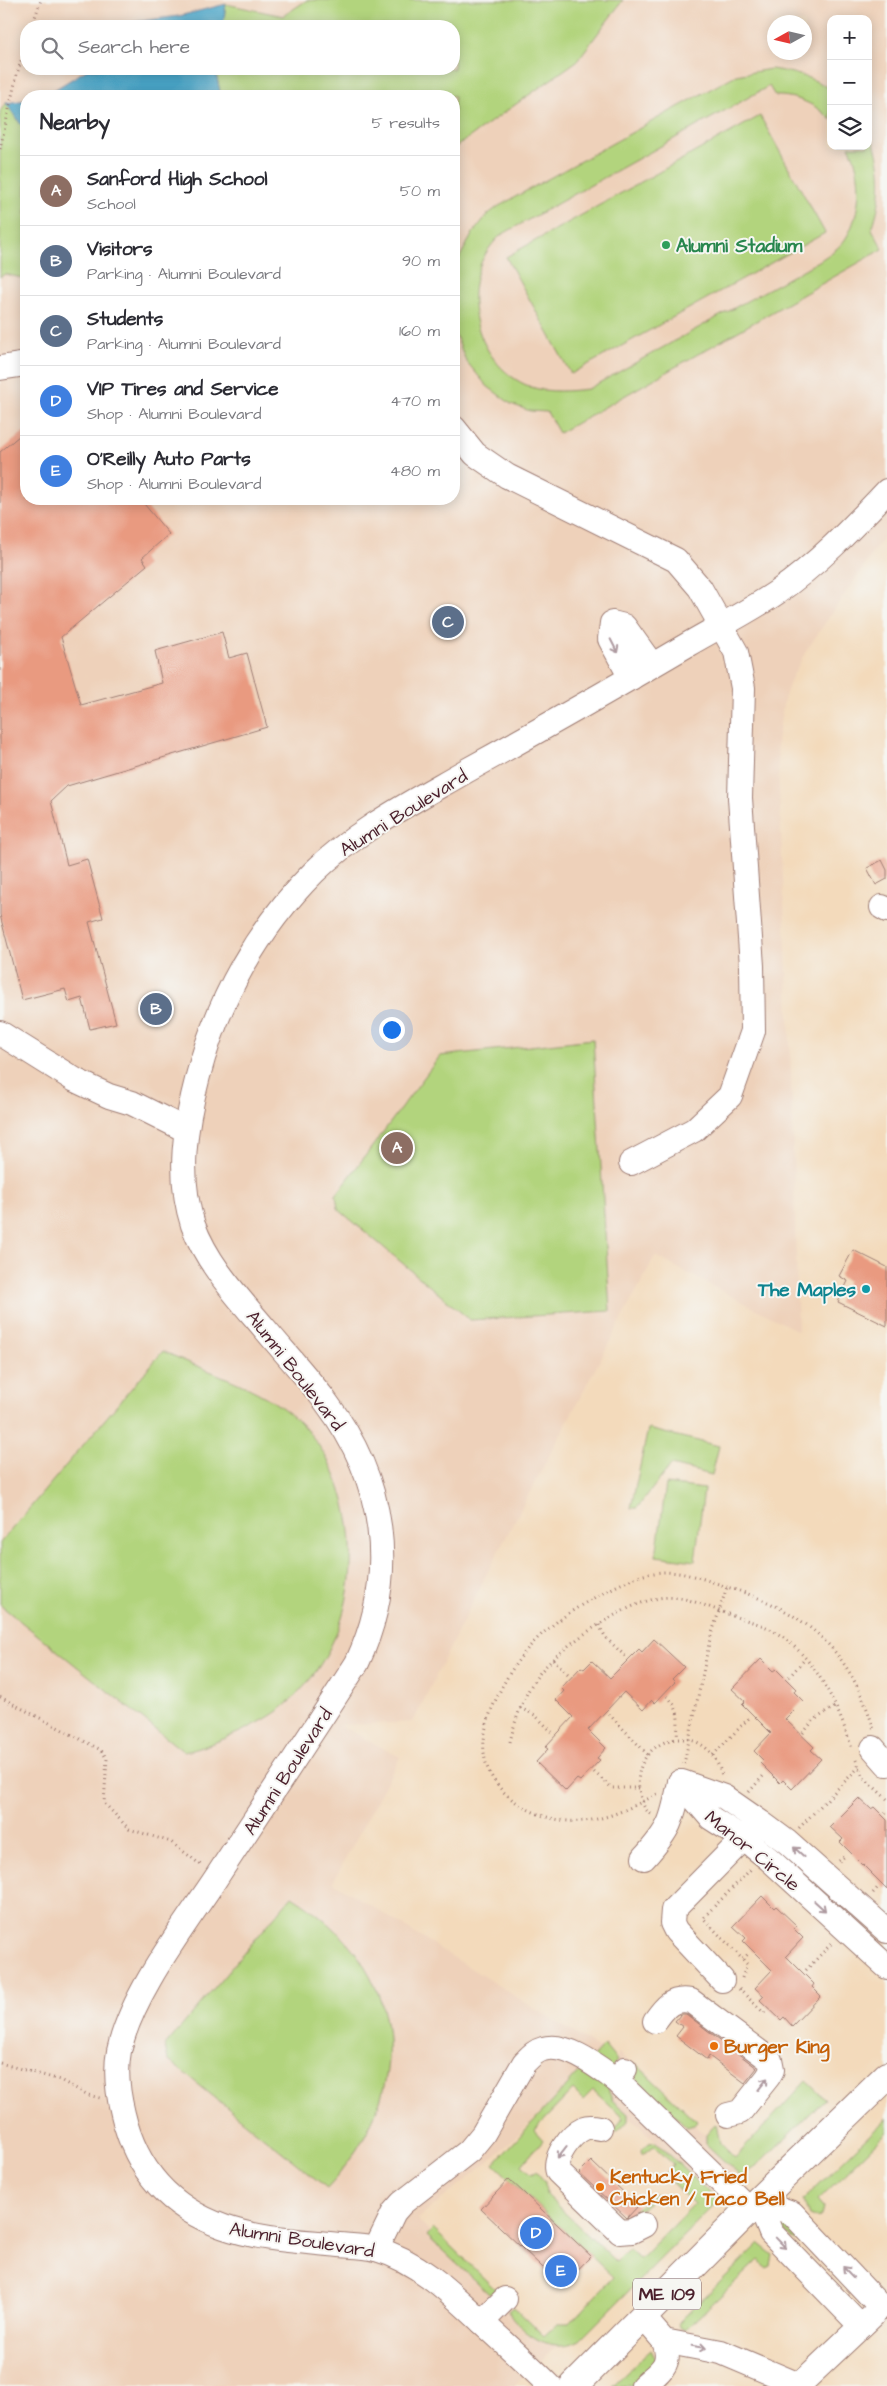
<!DOCTYPE html>
<html lang="en">
<head>
<meta charset="utf-8">
<style>
	body { margin:0; font-family:"Architects Daughter",sans-serif; background:#f2f2f3; color:#2b2b33 }
	.controls { position:absolute; right:15px; top:15px; display:grid; overflow:hidden; border-radius:10px; box-shadow:0 2px 12px #0003 }
	.controls button { width:45px; height:45px; display:grid; place-items:center; padding:0; border:0; border-bottom:1px solid #e1e1e2; background:#fff; color:#2b2b33; font:25px sans-serif }
	.compass { position:absolute; left:767px; top:15px; width:45px; height:45px; border-radius:50%; background:#fff; box-shadow:0 2px 12px #0003; rotate:262deg }
	.you { position:absolute; left:391px; top:1029px; width:18px; height:18px; margin:-12px; border:4px solid #fff; border-radius:50%; background:#1a73e8; box-shadow:0 0 0 8px #1a73e833 }
	.badge { display:grid; place-items:center; width:32px; height:32px; border-radius:50%; background:#1f6fb2; color:#fff; font-size:16px; font-weight:700 }
	.pin { position:absolute; translate:-50% -50%; border:2px solid #fff; box-shadow:0 1px 5px #0006 }
	.list { margin:0; padding:0; list-style:none }
	h2 { display:flex; justify-content:space-between; align-items:center; height:65px; margin:0; padding:0 20px; font-size:21px }
	h2 small { font-size:16px; font-weight:400; color:#7c7c81 }
	.list li { display:grid; grid-template-columns:32px 1fr auto; gap:15px; align-items:center; box-sizing:border-box; height:70px; padding:0 20px; border-top:1px solid #e1e1e2 }
	.list b { display:block; font-size:19px; white-space:nowrap }
	.list p { margin:0; font-size:16px; white-space:nowrap; color:#7c7c81 }
	.list em { font-size:16px; font-style:normal; color:#7c7c81 }
	.icon { flex:none; width:28px; height:28px; fill:none; stroke:currentColor; stroke-width:2; stroke-linecap:round; stroke-linejoin:round }
	.map { position:relative; flex:none; width:887px; height:2386px; overflow:hidden }
	.search { position:absolute; background:#fff; box-shadow:0 2px 12px #0003; left:20px; top:20px; width:440px; height:55px; display:flex; align-items:center; gap:12px; box-sizing:border-box; padding:0 18px; border-radius:20px; color:#7c7c81; font-size:19px }
	.panel { position:absolute; background:#fff; box-shadow:0 2px 12px #0003; left:20px; top:90px; width:440px; height:415px; border-radius:20px }
	.map>svg:first-child { display:block }
</style>
</head>
<body>
<div class="map">
<svg width="887" height="2386" viewBox="0 0 887 2386">
	<rect width="100%" height="100%" fill="#f6f6f2"/>
	<filter id="ink" filterUnits="userSpaceOnUse"><feTurbulence type="fractalNoise" baseFrequency=".02" numOctaves="2"/><feDisplacementMap in="SourceGraphic" scale="10" xChannelSelector="R" yChannelSelector="G"/><feConvolveMatrix kernelMatrix="1 2 1 2 8 2 1 2 1" color-interpolation-filters="sRGB"/></filter>
	<filter id="wash" filterUnits="userSpaceOnUse"><feTurbulence type="fractalNoise" baseFrequency=".0096" numOctaves="4" result="noise"/><feDisplacementMap in="SourceGraphic" scale="20" xChannelSelector="R" yChannelSelector="G"/><feGaussianBlur stdDeviation="1.12" result="paint"/><feColorMatrix in="noise" values="0 0 0 0 0 0 0 0 0 0 0 0 0 0 0 0 0 1.4 0 .05"/><feComposite in="paint" operator="in"/></filter>
	<g filter="url(#wash)">
		<rect width="100%" height="100%" fill="#f3dabb"/>
		<path fill="#eed1ba" fill-rule="evenodd" d="M0,0H887V532L806,651L791,679L784,699L777,742L790,1040L798,1331L655,1256L487,1573L413,1722L339,1725L400,1757L333,1882L617,2060L618,2052L739,2166L711,2194L582,2072L498,2154L417,2219L543,2340L562,2341L514,2386H0ZM831,19H868V146H831ZM774,22H804V52H774ZM26,26H454V69H26ZM26,96H454V499H26Z"/>
		<g fill="#b2d47d" stroke="#7e7a54">
			<polygon points="307,0 623,0 577,61 454,148 454,96 221,96 215,69 454,69 454,26 223,26 226,4 283,16"/>
			<path d="M771,69C793,72 811,77 831,89V120C818,105 795,95 775,96L769,86L501,235C453,278 472,365 531,387C549,393 570,391 588,389L819,261C828,255 840,248 846,238C862,212 863,173 849,146H868V129C884,162 884,195 872,229L883,249L559,433L547,412L530,411L511,404L487,386L466,361L454,331V272L457,262L473,233L487,215L499,206L736,75Z"/>
			<polygon points="6,103 26,132 26,279 5,274 0,277 0,111"/>
			<polygon points="760,116 825,233 571,374 506,257"/>
			<polygon points="593,1039 610,1311 470,1320 338,1209 336,1195 440,1056"/>
			<path d="M163,1351C210,1374 269,1388 305,1428C375,1506 364,1641 283,1707C261,1725 211,1746 184,1752L0,1605V1543Z"/>
			<polygon points="648,1429 719,1446 712,1475 671,1465 637,1508 631,1508"/>
			<polygon points="666,1484 704,1489 695,1561 656,1556"/>
			<path d="M292,1896C409,1969 418,2089 327,2188L168,2060L165,2046Z"/>
			<path d="M604,2045L617,2061L604,2076L612,2100L628,2114V2121L618,2132L614,2131L623,2118L593,2090L583,2100L573,2090L534,2130L543,2140L522,2165L532,2174L536,2171L545,2182L546,2195L616,2262L629,2249L640,2259L694,2204L664,2175L673,2164L654,2146L642,2155L641,2151L649,2143L656,2142L718,2201L580,2340C558,2351 537,2343 520,2326C515,2322 510,2317 509,2311L514,2307L544,2336L558,2323H570L613,2277L494,2164Z"/>
			<polygon points="635,2063 697,2122 694,2125 687,2127 635,2078 633,2074"/>
			<polygon points="806,2081 825,2099 760,2163 741,2177 706,2144 706,2135 716,2124 720,2143 735,2158"/>
			<polygon points="887,2118 887,2132 818,2200 824,2207 822,2216 817,2218 809,2215 803,2200"/>
			<polygon points="654,2193 655,2195 630,2221 621,2224"/>
			<polygon points="785,2221 800,2238 795,2241 782,2227"/>
			<polygon points="433,2229 495,2289 495,2292 489,2294 427,2236"/>
			<polygon points="759,2244 773,2255 771,2265 767,2267 758,2260 688,2327 685,2329 679,2326 678,2323"/>
			<polygon points="651,2350 656,2360 636,2386 612,2386"/>
		</g>
		<g fill="#4aa5c8" stroke="#4a627a">
			<polygon points="226,4 223,26 130,26 133,22 179,16"/>
			<polygon points="88,69 215,69 221,96 44,96"/>
			<polygon points="26,100 26,132 6,103"/>
		</g>
		<g id="blocks">
			<g fill="#e99a80">
				<polygon points="26,430 26,499 140,499 169,534 142,558 147,565 61,637 81,705 162,683 155,651 222,632 229,658 247,653 267,727 67,786 51,801 67,865 87,859 103,918 89,922 116,1023 90,1029 82,998 69,1002 65,989 22,1000 0,915 0,452"/>
				<polygon points="882,860 887,870 887,879 876,885 867,868"/>
				<polygon points="853,1250 887,1267 887,1326 838,1302 848,1281 839,1276"/>
				<polygon points="654,1639 684,1667 672,1679 675,1682 655,1703 652,1700 643,1710 624,1692 588,1730 606,1748 597,1758 600,1760 580,1781 577,1779 566,1791 536,1762 548,1749 545,1747 573,1717 556,1700 564,1691 561,1688 581,1667 584,1669 592,1661 610,1678 639,1649 642,1652"/>
				<polygon points="761,1659 773,1671 776,1669 796,1689 794,1692 803,1701 785,1719 814,1747 811,1750 821,1759 792,1789 783,1780 780,1783 760,1763 763,1760 754,1751 771,1733 742,1704 745,1701 732,1689"/>
				<polygon points="859,1798 871,1809 874,1807 887,1820 887,1889 840,1842 843,1839 830,1827"/>
				<polygon points="762,1896 774,1908 776,1906 797,1926 794,1929 803,1938 786,1956 814,1984 812,1987 821,1996 792,2026 784,2017 781,2020 760,2000 764,1996 755,1988 772,1970 743,1941 746,1938 733,1926"/>
				<polygon points="681,2014 686,2014 757,2068 745,2083 709,2056 707,2060 676,2036 683,2027 675,2021"/>
				<polygon points="591,2161 638,2206 627,2218 579,2173"/>
				<polygon points="509,2179 591,2256 562,2286 481,2209"/>
			</g>
		</g>
	</g>
	<g filter="url(#ink)">
		<use href="#blocks" fill-opacity="0" stroke="#9e7c73" stroke-width="1"/>
		<g fill="none" stroke-linecap="round" stroke-linejoin="round">
			<defs>
				<g id="minor">
					<polyline points="0,368 26,364"/>
					<polyline points="454,428 475,454 507,476 676,560 700,588 736,652 743,688 740,798 752,966 753,1031 730,1096 694,1130 631,1163"/>
					<polyline points="631,678 610,639 612,623 624,626 652,665"/>
					<polyline points="882,907 887,910"/>
					<polyline points="0,1033 75,1080 109,1096 132,1103 186,1130"/>
					<polyline points="873,1748 887,1764"/>
					<polyline points="680,1782 711,1818 744,1839 769,1859 887,1967"/>
					<polyline points="682,1782 724,1797 760,1822 787,1842 887,1931"/>
					<path d="M644,1858C671,1828 672,1821 680,1782"/>
					<polyline points="722,1980 676,1931 672,1923 673,1910 753,1829"/>
					<path d="M655,2021C665,2007 672,1997 691,2001L770,2060L772,2070L768,2077L740,2112L728,2115"/>
					<polyline points="625,2069 616,2080 750,2210"/>
					<path d="M600,2128C595,2127 589,2126 584,2128C571,2134 553,2157 558,2172L620,2232L632,2231L644,2225"/>
					<polyline points="758,2201 792,2213 881,2307"/>
					<polyline points="758,2201 771,2233 861,2326"/>
					<path d="M376,2249L394,2212L402,2203L469,2151L483,2134L524,2063C530,2057 535,2051 543,2049C567,2042 598,2067 616,2080"/>
					<polyline points="644,2318 664,2341 721,2352 799,2385"/>
					<polyline points="482,2322 505,2299"/>
					<path d="M550,2386C529,2365 507,2345 484,2324C453,2295 419,2261 376,2249C365,2246 351,2246 339,2245C301,2241 261,2240 224,2227C170,2208 136,2170 123,2114C118,2094 115,2072 119,2051C131,1995 182,1929 214,1881C262,1808 310,1736 357,1663C399,1573 385,1480 326,1402C307,1377 285,1353 265,1329C238,1297 207,1264 193,1225C177,1176 185,1125 198,1076C218,999 258,928 314,872C358,829 414,801 466,771C540,730 614,688 687,645C716,628 748,612 776,593C818,564 852,528 887,491"/>
					<path d="M643,2386C660,2371 673,2365 664,2341"/>
					<polyline points="798,2386 873,2315"/>
				</g>
				<polyline id="highway" points="574,2386 758,2201 887,2076"/>
			</defs>
			<use href="#minor" stroke="#9e7c73" stroke-width="26"/>
			<use href="#highway" stroke="#9e7c73" stroke-width="30"/>
			<g stroke="#9e7c73" stroke-width="3" stroke-dasharray="1 4" stroke-linecap="butt">
				<polyline points="32,26 41,0"/>
				<polyline points="0,149 17,74 26,45"/>
				<polyline points="599,1625 606,1638 626,1657"/>
				<polyline points="553,1659 568,1674"/>
				<polyline points="789,1677 805,1659"/>
				<path d="M667,1696C681,1711 678,1718 677,1738"/>
				<polyline points="0,1697 101,1750 107,1759 104,1803 129,1829 171,1842 201,1865"/>
				<polyline points="520,1708 535,1715 552,1732"/>
				<polyline points="609,1714 648,1755"/>
				<polyline points="803,1733 814,1720 836,1706"/>
				<path d="M510,1742C515,1720 523,1697 536,1678C556,1649 620,1606 655,1599C665,1596 676,1597 685,1599C703,1604 719,1611 736,1617C748,1621 762,1624 772,1630C816,1656 837,1703 852,1749"/>
				<polyline points="713,1755 751,1716"/>
				<polyline points="856,1760 863,1777 887,1799"/>
				<path d="M684,1764L710,1639L727,1587C806,1611 850,1649 874,1730"/>
				<polyline points="594,1772 612,1788 639,1788"/>
				<polyline points="749,1792 765,1774"/>
				<path d="M657,1794C634,1806 610,1819 583,1821C539,1825 479,1792 484,1741C485,1724 492,1707 500,1691C523,1644 555,1619 601,1594C617,1586 636,1575 654,1573C678,1569 704,1579 727,1587"/>
				<polyline points="885,1813 887,1811"/>
				<path d="M651,1814C644,1810 642,1802 640,1794C626,1739 706,1712 722,1776"/>
				<polyline points="799,1828 861,1765"/>
				<polyline points="839,1861 846,1855"/>
				<polyline points="873,1893 879,1886"/>
				<polyline points="743,1959 749,1953"/>
				<polyline points="806,1970 831,1944"/>
				<polyline points="742,1978 747,1964 703,1918 751,1869"/>
				<polyline points="739,1989 764,2013 766,2011"/>
				<polyline points="0,2063 60,2080 88,2095 100,2098"/>
			</g>
			<use href="#minor" stroke="#fff" stroke-width="24"/>
			<use href="#highway" stroke="#fff" stroke-width="28"/>
		</g>
		<defs><path id="oneway-shaft" d="M-6 0H5M1.5-3L5.5 0L1.5 3" fill="none" stroke-width="1.6" stroke-linecap="round" stroke-linejoin="round" transform="scale(1.25)"/></defs>
		<g stroke="#ae9aa0">
			<use href="#oneway-shaft" transform="translate(614 646) rotate(63)"/>
			<use href="#oneway-shaft" transform="translate(799 1852) rotate(-138)"/>
			<use href="#oneway-shaft" transform="translate(820 1906) rotate(42)"/>
			<use href="#oneway-shaft" transform="translate(763 2084) rotate(-52)"/>
			<use href="#oneway-shaft" transform="translate(562 2152) rotate(128)"/>
			<use href="#oneway-shaft" transform="translate(781 2243) rotate(46)"/>
			<use href="#oneway-shaft" transform="translate(848 2272) rotate(-134)"/>
			<use href="#oneway-shaft" transform="translate(699 2347) rotate(10)"/>
		</g>
	</g>
	<circle fill="#2e9e5b" stroke="#f6f6f2" stroke-width="2" cx="666" cy="245" r="5"/>
	<circle fill="#0f9aa8" stroke="#f6f6f2" stroke-width="2" cx="866" cy="1289" r="5"/>
	<g fill="#e8710a" stroke="#f6f6f2" stroke-width="2">
		<circle cx="714" cy="2046" r="5"/>
		<circle cx="600" cy="2187" r="5"/>
	</g>
	<g text-anchor="middle" stroke-width="4" stroke-linejoin="round" paint-order="stroke">
		<rect fill="#f6f6f2" stroke="#7e6067" stroke-width="1" x="633" y="2278.5" width="68" height="31" rx="4"/>
		<g font-size="18" font-weight="bold" fill="#4a1f2b">
			<text x="667" y="2300">ME 109</text>
		</g>
		<g font-size="19" font-weight="bold" fill="#27864d" stroke="#f6f6f2" text-anchor="start">
			<text x="676" y="252">Alumni Stadium</text>
		</g>
		<g font-size="19" fill="#4a1f2b" stroke="#f6f6f2">
			<text transform="translate(403 812) rotate(-32)" y="7">Alumni Boulevard</text>
			<text transform="translate(296 1370) rotate(52)" y="7">Alumni Boulevard</text>
			<text transform="translate(287 1771) rotate(-57)" y="7">Alumni Boulevard</text>
			<text transform="translate(753 1850) rotate(39)" y="7">Manor Circle</text>
			<text transform="translate(302 2239) rotate(9)" y="7">Alumni Boulevard</text>
		</g>
		<g font-size="19" font-weight="bold" fill="#0d838f" stroke="#f6f6f2" text-anchor="end">
			<text x="856" y="1296">The Maples</text>
		</g>
		<g font-size="19" font-weight="bold" fill="#c56008" stroke="#f6f6f2" text-anchor="start">
			<text x="724" y="2053">Burger King</text>
			<text x="610" y="2183">Kentucky Fried<tspan x="610" dy="22">Chicken / Taco Bell</tspan></text>
		</g>
	</g>
</svg>
<div class="controls">
<button>+</button>
<button>−</button>
<button><svg class="icon" aria-label="layers" viewBox="0 0 24 24"><path d="M12 4l9 5-9 5-9-5zM3 14l9 5 9-5"/></svg></button>
</div>
<svg class="compass" viewBox="-18 -18 36 36"><path d="M0-13l5 13h-10z" fill="#e53935"/><path d="M0 13l5-13h-10z" fill="#7c7c81"/></svg>
<div class="you"></div>
<div class="pin badge" style="left:397px;top:1148px;background:#8d6e63">A</div>
<div class="pin badge" style="left:156px;top:1009px;background:#5c6f8a">B</div>
<div class="pin badge" style="left:448px;top:622px;background:#5c6f8a">C</div>
<div class="pin badge" style="left:536px;top:2233px;background:#3f7fe0">D</div>
<div class="pin badge" style="left:561px;top:2271px;background:#3f7fe0">E</div>
<div class="search"><svg class="icon" aria-label="search" viewBox="0 0 24 24"><circle cx="10" cy="10" r="6"/><path d="M15 15l6 6"/></svg>Search here</div>
<section class="panel">
<h2>Nearby<small>5 results</small></h2>
<ul class="list">
<li><span class="badge" style="background:#8d6e63">A</span><div><b>Sanford High School</b><p>School</p></div><em>50 m</em></li>
<li><span class="badge" style="background:#5c6f8a">B</span><div><b>Visitors</b><p>Parking · Alumni Boulevard</p></div><em>90 m</em></li>
<li><span class="badge" style="background:#5c6f8a">C</span><div><b>Students</b><p>Parking · Alumni Boulevard</p></div><em>160 m</em></li>
<li><span class="badge" style="background:#3f7fe0">D</span><div><b>VIP Tires and Service</b><p>Shop · Alumni Boulevard</p></div><em>470 m</em></li>
<li><span class="badge" style="background:#3f7fe0">E</span><div><b>O'Reilly Auto Parts</b><p>Shop · Alumni Boulevard</p></div><em>480 m</em></li>
</ul>
</section>
</div>
</body>
</html>
